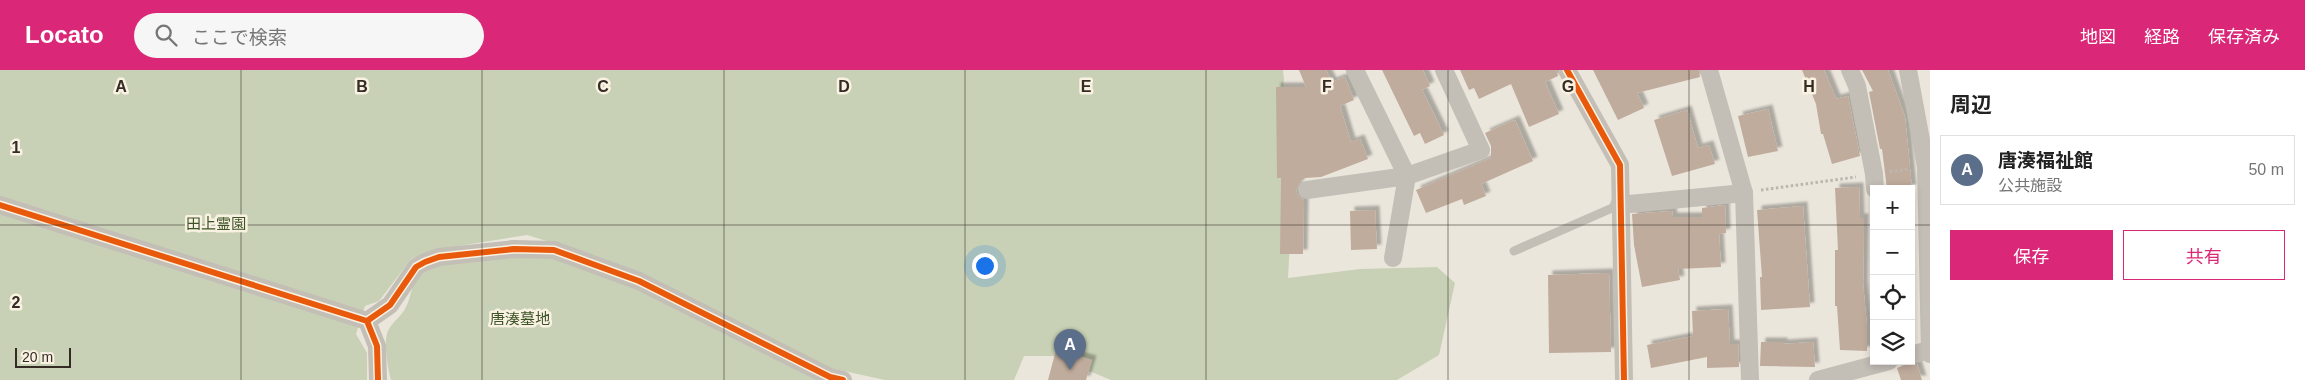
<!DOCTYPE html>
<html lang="ja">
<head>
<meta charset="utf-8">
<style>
	body { margin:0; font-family:Helvetica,"Noto Sans JP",sans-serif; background:#f6f6f6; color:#222 }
	.controls { position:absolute; right:15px; bottom:15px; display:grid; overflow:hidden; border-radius:0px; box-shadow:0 2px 8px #0003 }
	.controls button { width:45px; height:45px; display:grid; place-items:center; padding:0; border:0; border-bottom:1px solid #e0e0e0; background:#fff; color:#222; font:25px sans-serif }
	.scale { position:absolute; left:15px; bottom:12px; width:56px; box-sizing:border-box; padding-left:5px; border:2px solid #342b24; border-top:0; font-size:14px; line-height:18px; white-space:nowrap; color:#342b24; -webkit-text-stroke:4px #f9f2e2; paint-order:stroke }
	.you { position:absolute; left:984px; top:195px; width:18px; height:18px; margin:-12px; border:4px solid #fff; border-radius:50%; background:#1a73e8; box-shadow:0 0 0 8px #1a73e833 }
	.badge { display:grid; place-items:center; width:32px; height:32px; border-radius:50%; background:#db2777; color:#fff; font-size:16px; font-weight:700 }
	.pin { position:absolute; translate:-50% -41px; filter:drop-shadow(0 1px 2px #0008) }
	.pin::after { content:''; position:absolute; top:26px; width:18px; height:15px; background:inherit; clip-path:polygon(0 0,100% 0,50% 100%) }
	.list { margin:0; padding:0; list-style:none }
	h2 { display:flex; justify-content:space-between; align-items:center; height:65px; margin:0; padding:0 20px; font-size:21px }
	h2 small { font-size:16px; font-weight:400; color:#767676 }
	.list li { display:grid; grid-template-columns:32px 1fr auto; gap:15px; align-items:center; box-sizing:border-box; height:70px; margin:0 10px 10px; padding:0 10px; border:1px solid #e0e0e0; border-radius:0px }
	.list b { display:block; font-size:19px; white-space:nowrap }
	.list p { margin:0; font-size:16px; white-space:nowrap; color:#767676 }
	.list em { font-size:16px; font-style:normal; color:#767676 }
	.actions { display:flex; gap:10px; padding:15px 20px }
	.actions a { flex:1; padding:11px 0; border:1px solid #db2777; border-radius:0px; text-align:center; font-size:18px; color:#db2777 }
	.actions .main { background:#db2777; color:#fff }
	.icon { flex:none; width:28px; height:28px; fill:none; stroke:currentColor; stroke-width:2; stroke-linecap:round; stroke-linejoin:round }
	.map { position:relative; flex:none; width:1930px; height:310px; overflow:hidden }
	header { display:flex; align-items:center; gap:30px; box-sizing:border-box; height:70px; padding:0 25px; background:#db2777; color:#fff }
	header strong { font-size:24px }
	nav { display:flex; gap:28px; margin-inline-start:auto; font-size:18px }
	.search { width:350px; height:45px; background:#f6f6f6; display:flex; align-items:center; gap:12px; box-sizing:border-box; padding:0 18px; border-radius:28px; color:#767676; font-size:19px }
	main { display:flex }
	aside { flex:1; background:#fff }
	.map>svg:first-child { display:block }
</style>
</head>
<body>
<header>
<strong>Locato</strong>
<div class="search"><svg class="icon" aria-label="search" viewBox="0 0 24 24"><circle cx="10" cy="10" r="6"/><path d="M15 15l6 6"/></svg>ここで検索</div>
<nav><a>地図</a><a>経路</a><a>保存済み</a></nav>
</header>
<main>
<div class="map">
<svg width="1930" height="310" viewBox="0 0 1930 310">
	<defs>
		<filter id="shadow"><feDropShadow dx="4.5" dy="-4.5" stdDeviation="1" flood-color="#0004"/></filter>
	</defs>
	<rect width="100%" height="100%" fill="#ebe6dc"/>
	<g fill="#c8d1b5">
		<polygon points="0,0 1283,0 1284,10 1278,56 1293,118 1288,208 1360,199 1437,197 1455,213 1439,285 1397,310 1111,310 1053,286 1024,286 1014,310 885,310 830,298 586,183 527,165 434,180 411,189 379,231 365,236 356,264 367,283 367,310 0,310"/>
		<path d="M553,186L646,223L817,310H391C388,299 383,272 388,261C392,252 402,246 406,237C412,226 411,211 422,203C441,187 526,187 553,186Z"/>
	</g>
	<g fill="#c0ac9d" filter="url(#shadow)">
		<polygon points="1299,0 1326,0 1332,12 1345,7 1354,30 1340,36 1351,72 1360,69 1368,89 1321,107 1305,108 1300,112 1296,121 1299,127 1304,130 1303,184 1280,184 1281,108 1277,108 1276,17 1306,17"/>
		<polygon points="1382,0 1423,0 1430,16 1422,20 1444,65 1425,74 1420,63 1414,66"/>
		<polygon points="1460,0 1556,0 1558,6 1545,12 1559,44 1529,57 1511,14 1479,29 1474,18 1469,20"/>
		<polygon points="1593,0 1699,0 1700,7 1637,23 1644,38 1618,50"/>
		<polygon points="1802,0 1824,0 1836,29 1848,26 1860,86 1832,94 1823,64 1821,64 1816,34"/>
		<polygon points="1862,0 1888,0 1905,47 1912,119 1887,119 1882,79 1880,79 1869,22 1873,21"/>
		<polygon points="1768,39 1778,81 1748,87 1738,46"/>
		<polygon points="1687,40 1698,78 1709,75 1715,94 1672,106 1654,50"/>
		<polygon points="1515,50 1533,91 1481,114 1486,126 1464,135 1462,129 1426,143 1416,120 1491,88 1491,76 1485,63"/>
		<polygon points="1859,117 1860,148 1864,148 1863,214 1867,257 1867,281 1840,280 1837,236 1835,236 1835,180 1838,180 1835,118"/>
		<polygon points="1725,135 1726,163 1719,164 1721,197 1678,199 1680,210 1642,217 1634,175 1632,144 1672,141 1673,147 1702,147 1702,138"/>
		<polygon points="1803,136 1810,237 1761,240 1760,207 1762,207 1757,140"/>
		<polygon points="1375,140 1377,179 1351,180 1350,141"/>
		<polygon points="1609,203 1611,282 1549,283 1548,205"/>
		<polygon points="1728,239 1730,274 1738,274 1739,297 1707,298 1707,287 1651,298 1647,275 1693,266 1692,241"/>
		<polygon points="1761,272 1783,272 1783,274 1813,272 1815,297 1760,296"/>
		<polygon points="1056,280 1092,290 1086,310 1048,310"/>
		<polygon points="1907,294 1917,294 1922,310 1901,310 1897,298"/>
	</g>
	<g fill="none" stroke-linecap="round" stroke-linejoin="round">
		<g stroke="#bcb6ae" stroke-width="3" stroke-dasharray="2.5 2.5" stroke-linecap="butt">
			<polyline points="1890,102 1908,99"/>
			<polyline points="1761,120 1856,107"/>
		</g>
		<polyline stroke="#c3beb6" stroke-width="9" points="1514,181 1619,135"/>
		<g stroke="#c3beb6" stroke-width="18">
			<polyline points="1355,0 1407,106 1393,188"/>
			<polyline points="1567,0 1620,95 1624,310"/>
			<polyline points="1709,0 1744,123 1750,310"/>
			<polyline points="1850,0 1857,16 1874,104 1875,119"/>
			<polyline points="1908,0 1926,97 1930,284"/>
			<polyline points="1307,120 1407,106 1481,80 1444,0"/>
			<polyline points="0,135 367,251 377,276 378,310"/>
			<polyline points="1619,135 1744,123"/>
			<polyline points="367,251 390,235 416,197 425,192 439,187 514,179 554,180 639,211 830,307 843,310"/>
			<polyline points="1911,285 1929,280"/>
			<polyline points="1818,310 1889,291"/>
		</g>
		<defs>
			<g id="cycleway">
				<polyline points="1567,0 1620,95 1624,310"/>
				<polyline points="0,135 367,251 377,276 378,310"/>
				<polyline points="367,251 390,235 416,197 425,192 439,187 514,179 554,180 639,211 830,307 843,310"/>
			</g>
		</defs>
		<use href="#cycleway" stroke="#f9f2e2" stroke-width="9"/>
		<use href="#cycleway" stroke="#e8590c" stroke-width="6"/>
	</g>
	<path fill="none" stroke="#342b24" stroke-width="1" stroke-opacity="0.55" d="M241,0V310M482,0V310M724,0V310M965,0V310M1206,0V310M1448,0V310M1689,0V310M0,155H1874M1911,155H1930"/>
	<g text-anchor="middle" stroke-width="5" stroke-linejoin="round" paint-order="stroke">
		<g font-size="15" fill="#3c5327" stroke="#f9f2e2">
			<text x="216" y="159">田上霊園</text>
			<text x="520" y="254">唐湊墓地</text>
		</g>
	</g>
	<g font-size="16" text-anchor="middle" font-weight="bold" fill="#342b24" stroke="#f9f2e2" stroke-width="5" stroke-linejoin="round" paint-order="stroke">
		<text x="121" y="22">A</text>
		<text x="362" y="22">B</text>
		<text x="603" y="22">C</text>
		<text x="844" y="22">D</text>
		<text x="1086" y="22">E</text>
		<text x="1327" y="22">F</text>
		<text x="1568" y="22">G</text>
		<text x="1809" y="22">H</text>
		<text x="16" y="83">1</text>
		<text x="16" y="238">2</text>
	</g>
</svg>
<div class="controls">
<button>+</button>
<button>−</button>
<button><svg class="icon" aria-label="locate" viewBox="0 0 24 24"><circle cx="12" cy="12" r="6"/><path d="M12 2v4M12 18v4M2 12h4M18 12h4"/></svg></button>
<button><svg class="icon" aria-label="layers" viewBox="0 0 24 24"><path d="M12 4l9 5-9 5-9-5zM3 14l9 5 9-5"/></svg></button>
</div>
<div class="scale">20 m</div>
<div class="you"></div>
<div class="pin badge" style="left:1070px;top:300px;background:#5c6f8a">A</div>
</div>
<aside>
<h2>周辺<small></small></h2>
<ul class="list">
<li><span class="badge" style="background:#5c6f8a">A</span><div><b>唐湊福祉館</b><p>公共施設</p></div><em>50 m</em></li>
</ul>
<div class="actions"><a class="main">保存</a><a>共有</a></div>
</aside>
</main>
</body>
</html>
